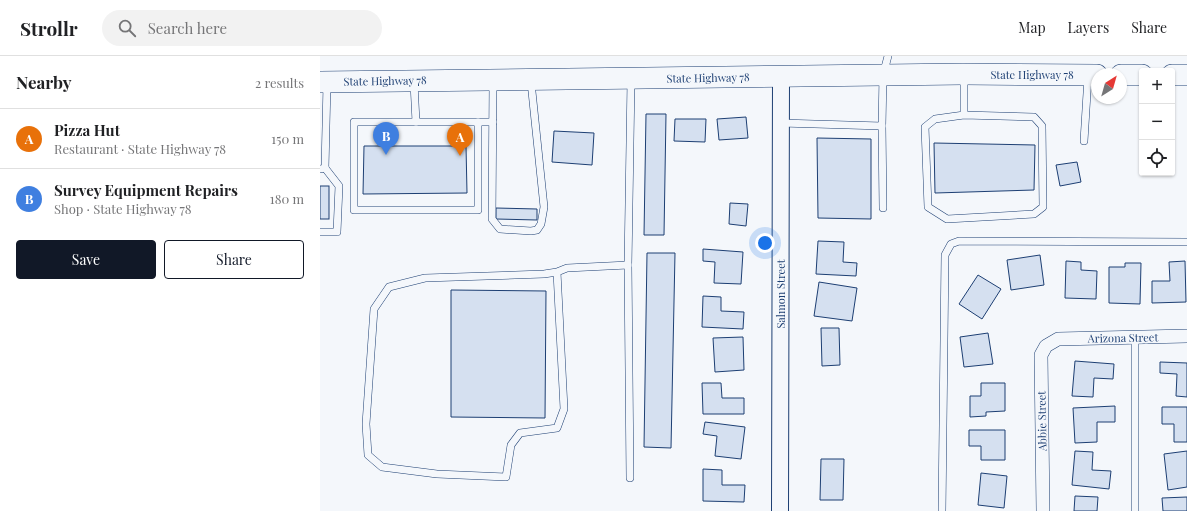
<!DOCTYPE html>
<html lang="en">
<head>
<meta charset="utf-8">
<style>
	body { margin:0; font-family:"Playfair Display",serif; background:#f2f2f2; color:#202124 }
	.controls { position:absolute; right:12px; top:12px; display:grid; overflow:hidden; border-radius:4px; box-shadow:0 1px 3px #0004 }
	.controls button { width:36px; height:36px; display:grid; place-items:center; padding:0; border:0; border-bottom:1px solid #e0e0e0; background:#fff; color:#202124; font:20px sans-serif }
	.compass { position:absolute; left:771px; top:12px; width:36px; height:36px; border-radius:50%; background:#fff; box-shadow:0 1px 3px #0004; rotate:37deg }
	.you { position:absolute; left:445px; top:187px; width:14px; height:14px; margin:-10px; border:3px solid #fff; border-radius:50%; background:#1a73e8; box-shadow:0 0 0 6px #1a73e833 }
	.badge { display:grid; place-items:center; width:26px; height:26px; border-radius:50%; background:#111827; color:#fff; font-size:13px; font-weight:700 }
	.pin { position:absolute; translate:-50% -33px; filter:drop-shadow(0 1px 2px #0008) }
	.pin::after { content:''; position:absolute; top:21px; width:14px; height:12px; background:inherit; clip-path:polygon(0 0,100% 0,50% 100%) }
	.list { margin:0; padding:0; list-style:none }
	h2 { display:flex; justify-content:space-between; align-items:center; height:52px; margin:0; padding:0 16px; font-size:17px }
	h2 small { font-size:13px; font-weight:400; color:#757577 }
	.list li { display:grid; grid-template-columns:26px 1fr auto; gap:12px; align-items:center; box-sizing:border-box; height:60px; padding:0 16px; border-top:1px solid #e0e0e0 }
	.list b { display:block; font-size:15px; white-space:nowrap }
	.list p { margin:0; font-size:13px; white-space:nowrap; color:#757577 }
	.list em { font-size:13px; font-style:normal; color:#757577 }
	.actions { display:flex; gap:8px; padding:12px 16px }
	.actions a { flex:1; padding:9px 0; border:1px solid #111827; border-radius:4px; text-align:center; font-size:14px; color:#111827 }
	.actions .main { background:#111827; color:#fff }
	.icon { flex:none; width:22px; height:22px; fill:none; stroke:currentColor; stroke-width:2; stroke-linecap:round; stroke-linejoin:round }
	.map { position:relative; flex:none; width:867px; height:455px; overflow:hidden }
	header { display:flex; align-items:center; gap:24px; box-sizing:border-box; height:56px; padding:0 20px; background:#fff; border-bottom:1px solid #e0e0e0 }
	header strong { font-size:19px }
	nav { display:flex; gap:22px; margin-inline-start:auto; font-size:14px }
	.search { width:280px; height:36px; background:#f2f2f2; display:flex; align-items:center; gap:10px; box-sizing:border-box; padding:0 14px; border-radius:22px; color:#757577; font-size:15px }
	main { display:flex }
	aside { flex:1; background:#fff }
	.map>svg:first-child { display:block }
</style>
</head>
<body>
<header>
<strong>Strollr</strong>
<div class="search"><svg class="icon" aria-label="search" viewBox="0 0 24 24"><circle cx="10" cy="10" r="6"/><path d="M15 15l6 6"/></svg>Search here</div>
<nav><a>Map</a><a>Layers</a><a>Share</a></nav>
</header>
<main>
<aside>
<h2>Nearby<small>2 results</small></h2>
<ul class="list">
<li><span class="badge" style="background:#e8710a">A</span><div><b>Pizza Hut</b><p>Restaurant · State Highway 78</p></div><em>150 m</em></li>
<li><span class="badge" style="background:#3f7fe0">B</span><div><b>Survey Equipment Repairs</b><p>Shop · State Highway 78</p></div><em>180 m</em></li>
</ul>
<div class="actions"><a class="main">Save</a><a>Share</a></div>
</aside>
<div class="map">
<svg width="867" height="455" viewBox="0 0 867 455">
	<rect width="100%" height="100%" fill="#f4f7fb"/>
	<g fill="#d5e0f0" stroke="#1d3f73">
		<polygon points="326,58 346,58 344,179 324,179"/>
		<polygon points="426,61 428,82 399,84 397,63"/>
		<polygon points="355,63 386,63 385,86 354,85"/>
		<polygon points="234,75 274,77 272,109 232,106"/>
		<polygon points="497,82 551,83 551,163 498,162"/>
		<polygon points="614,87 715,89 714,134 615,137"/>
		<polygon points="44,90 146,90 147,137 43,138"/>
		<polygon points="757,106 761,126 740,130 736,109"/>
		<rect x="0" y="130" width="9" height="33"/>
		<polygon points="410,147 428,148 426,170 409,168"/>
		<polygon points="176,152 217,153 217,164 176,163"/>
		<polygon points="498,185 524,186 523,206 537,207 536,220 496,218"/>
		<polygon points="383,193 423,196 421,228 394,227 395,206 383,205"/>
		<polygon points="327,197 355,197 351,392 324,391"/>
		<polygon points="720,199 724,229 691,234 687,204"/>
		<polygon points="746,205 761,206 761,214 777,215 776,243 745,242"/>
		<polygon points="865,205 866,246 832,247 832,225 850,225 849,206"/>
		<polygon points="805,207 821,207 820,248 789,247 789,211 805,211"/>
		<polygon points="658,219 681,233 662,263 639,248"/>
		<polygon points="499,226 537,232 532,265 494,260"/>
		<polygon points="131,234 226,235 225,362 131,361"/>
		<polygon points="383,240 401,241 401,255 424,256 423,273 382,271"/>
		<polygon points="501,272 519,272 520,309 502,310"/>
		<polygon points="668,277 673,308 644,311 640,281"/>
		<polygon points="423,281 424,314 395,316 393,282"/>
		<polygon points="755,305 794,308 793,323 774,322 773,341 752,340"/>
		<polygon points="840,306 867,307 867,341 856,340 857,318 840,317"/>
		<polygon points="382,327 401,327 402,342 424,342 424,358 383,358"/>
		<polygon points="661,327 685,327 685,355 666,356 666,360 650,361 650,340 661,340"/>
		<polygon points="795,350 795,366 777,366 777,386 755,387 753,352"/>
		<polygon points="842,351 867,351 867,386 854,386 854,368 842,368"/>
		<polygon points="385,366 425,371 421,403 395,400 397,380 383,378"/>
		<polygon points="649,374 685,374 685,404 661,404 661,390 649,390"/>
		<polygon points="755,395 773,396 772,414 791,415 789,433 752,429"/>
		<polygon points="867,395 867,431 848,434 844,398"/>
		<polygon points="501,403 524,403 523,444 500,444"/>
		<polygon points="383,413 402,414 402,429 425,429 424,446 383,445"/>
		<polygon points="661,417 687,420 684,452 658,449"/>
		<polygon points="755,440 778,441 777,455 754,455"/>
		<polygon points="867,441 867,455 843,455 842,442"/>
	</g>
	<g fill="none" stroke-linecap="round" stroke-linejoin="round">
		<defs>
			<g id="service">
				<polyline points="644,20 644,59 714,61 722,70 723,151 714,158 627,163 608,151 605,71 615,63 644,59"/>
				<polyline points="173,26 172,163 180,173 211,175 217,174 221,168 224,151 211,26"/>
				<polyline points="94,27 96,66"/>
				<rect x="34" y="66" width="124" height="88"/>
				<polyline points="158,66 173,66"/>
				<polyline points="461,67 562,70 563,19 568,0"/>
				<polyline points="562,70 563,152"/>
				<polyline points="764,85 768,21"/>
				<polyline points="0,113 5,112 7,28"/>
				<polyline points="0,176 17,176 19,130 5,112"/>
				<polyline points="237,216 244,353 237,372 200,377 191,389 186,421 117,418 62,411 48,399 46,368 54,253 69,231 105,222 224,218 237,216 247,212 308,209"/>
				<polyline points="815,281 815,455"/>
				<polyline points="310,422 308,209 311,25"/>
				<polyline points="622,455 625,199 631,188 639,185 867,186"/>
			</g>
			<polyline id="minor" points="723,455 721,299 726,290 738,283 867,280"/>
			<polyline id="tertiary" points="460,455 461,21"/>
			<g id="primary">
				<polyline points="801,19 822,19"/>
				<polyline points="852,19 867,19"/>
				<polyline points="0,26 643,18 777,19"/>
			</g>
		</defs>
		<use href="#service" stroke="#1d3f73" stroke-width="8"/>
		<use href="#minor" stroke="#1d3f73" stroke-width="14"/>
		<use href="#tertiary" stroke="#1d3f73" stroke-width="18"/>
		<use href="#primary" stroke="#1d3f73" stroke-width="22"/>
		<use href="#service" stroke="#f4f7fb" stroke-width="7"/>
		<use href="#minor" stroke="#f4f7fb" stroke-width="13"/>
		<use href="#tertiary" stroke="#f4f7fb" stroke-width="16"/>
		<use href="#primary" stroke="#f4f7fb" stroke-width="21"/>
	</g>
	<g text-anchor="middle" stroke-width="3" stroke-linejoin="round" paint-order="stroke">
		<g font-size="11" fill="#1d3f73" stroke="#f4f7fb">
			<text x="712" y="23">State Highway 78</text>
			<text transform="translate(388 22) rotate(-1)" y="4">State Highway 78</text>
			<text transform="translate(65 25) rotate(-1)" y="4">State Highway 78</text>
			<text transform="translate(461 238) rotate(-90)" y="4">Salmon Street</text>
			<text transform="translate(803 282) rotate(-1)" y="4">Arizona Street</text>
			<text transform="translate(722 365) rotate(-91)" y="4">Abbie Street</text>
		</g>
	</g>
</svg>
<div class="controls">
<button>+</button>
<button>−</button>
<button><svg class="icon" aria-label="locate" viewBox="0 0 24 24"><circle cx="12" cy="12" r="6"/><path d="M12 2v4M12 18v4M2 12h4M18 12h4"/></svg></button>
</div>
<svg class="compass" viewBox="-18 -18 36 36"><path d="M0-13l5 13h-10z" fill="#e53935"/><path d="M0 13l5-13h-10z" fill="#757577"/></svg>
<div class="you"></div>
<div class="pin badge" style="left:140px;top:100px;background:#e8710a">A</div>
<div class="pin badge" style="left:66px;top:99px;background:#3f7fe0">B</div>
</div>
</main>
</body>
</html>
